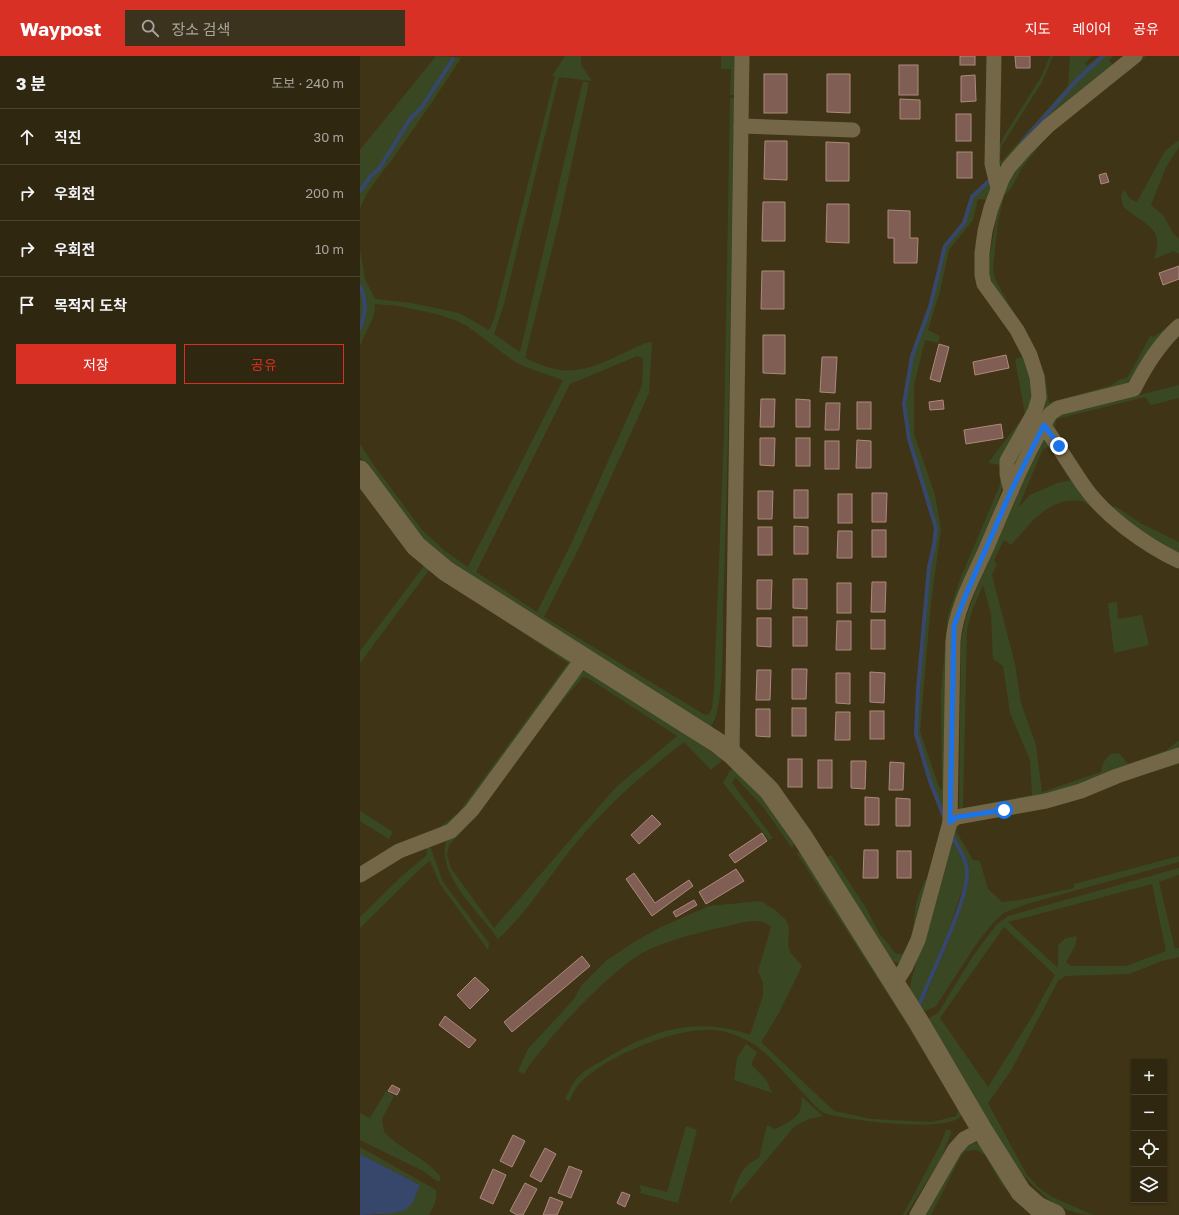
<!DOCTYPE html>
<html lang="ko">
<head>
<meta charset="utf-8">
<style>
	body { margin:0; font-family:"Golos Text","Noto Sans KR",sans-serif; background:#3c331e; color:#f1f3f6 }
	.controls { position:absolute; right:12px; bottom:12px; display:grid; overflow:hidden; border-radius:0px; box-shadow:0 1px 3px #0004 }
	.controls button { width:36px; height:36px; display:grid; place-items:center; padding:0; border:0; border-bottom:1px solid #4b4430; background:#302710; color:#f1f3f6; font:20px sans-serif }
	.stop { position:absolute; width:12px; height:12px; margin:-9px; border:3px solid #1a73e8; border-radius:50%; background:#fff }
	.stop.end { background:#1a73e8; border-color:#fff; box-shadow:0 1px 4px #0008 }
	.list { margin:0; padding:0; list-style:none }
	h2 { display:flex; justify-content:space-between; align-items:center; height:52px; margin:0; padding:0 16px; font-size:17px }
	h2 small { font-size:13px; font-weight:400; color:#a8a59f }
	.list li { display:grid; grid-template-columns:26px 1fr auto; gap:12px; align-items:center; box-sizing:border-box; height:56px; padding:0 16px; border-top:1px solid #4b4430 }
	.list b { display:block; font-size:15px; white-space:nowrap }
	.list em { font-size:13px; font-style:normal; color:#a8a59f }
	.actions { display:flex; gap:8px; padding:12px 16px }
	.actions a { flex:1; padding:9px 0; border:1px solid #d93025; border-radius:0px; text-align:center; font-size:14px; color:#d93025 }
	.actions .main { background:#d93025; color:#fff }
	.icon { flex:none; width:22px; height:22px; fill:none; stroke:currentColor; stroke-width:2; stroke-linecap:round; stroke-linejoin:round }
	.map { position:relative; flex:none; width:819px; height:1159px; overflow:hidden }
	header { display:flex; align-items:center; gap:24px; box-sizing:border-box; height:56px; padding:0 20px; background:#d93025; color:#fff }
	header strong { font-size:19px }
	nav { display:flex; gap:22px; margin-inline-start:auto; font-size:14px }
	.search { width:280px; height:36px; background:#3c331e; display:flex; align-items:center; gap:10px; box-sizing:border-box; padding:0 14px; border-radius:0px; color:#a8a59f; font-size:15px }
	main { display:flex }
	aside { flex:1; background:#302710 }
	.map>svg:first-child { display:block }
</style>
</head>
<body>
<header>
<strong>Waypost</strong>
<div class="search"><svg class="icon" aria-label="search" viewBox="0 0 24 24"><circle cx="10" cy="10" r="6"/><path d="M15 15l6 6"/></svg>장소 검색</div>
<nav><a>지도</a><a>레이어</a><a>공유</a></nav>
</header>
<main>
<aside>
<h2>3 분<small>도보 · 240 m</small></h2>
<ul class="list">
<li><svg class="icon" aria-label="ahead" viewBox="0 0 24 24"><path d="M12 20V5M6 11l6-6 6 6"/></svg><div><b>직진</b></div><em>30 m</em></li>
<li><svg class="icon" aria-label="right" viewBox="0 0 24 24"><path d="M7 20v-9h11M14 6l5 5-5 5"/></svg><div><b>우회전</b></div><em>200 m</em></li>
<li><svg class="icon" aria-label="right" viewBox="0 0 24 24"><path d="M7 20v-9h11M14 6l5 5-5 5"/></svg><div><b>우회전</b></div><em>10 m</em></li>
<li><svg class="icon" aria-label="arrive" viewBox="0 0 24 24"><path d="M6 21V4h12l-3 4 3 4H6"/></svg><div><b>목적지 도착</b></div></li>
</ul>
<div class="actions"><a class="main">저장</a><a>공유</a></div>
</aside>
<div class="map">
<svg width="819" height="1159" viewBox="0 0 819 1159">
	<rect width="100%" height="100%" fill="#403416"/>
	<g fill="#394822" fill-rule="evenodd">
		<polygon points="76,0 93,1 61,51 49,63 18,112 0,133 0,94"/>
		<path d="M205,0H221V9L232,25L199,21L144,248L134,278L160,296L223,25L229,27L200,161L165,302C176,307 188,312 200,314C229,318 260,298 285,287L292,286L289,337L220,490L184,561L345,659L349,658L352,652L354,632L364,381L370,42H374C371,213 369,384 363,555C363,577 364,657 351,670H345L172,560L87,504L65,485L47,465L0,401V388L13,408L62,474L85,495L108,511L203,324L168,312L155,306L107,270L97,265L77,258L38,250L15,248C16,263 5,275 0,290V275L5,264L7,247L0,228V194L5,223L15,243L51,247L99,257L129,274L134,263L195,20H192ZM277,300L283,302L282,329L278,338L211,488L177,556L116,516L210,328Z"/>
		<polygon points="361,0 375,0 374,39 370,39 371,13 361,13"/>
		<polygon points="690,0 693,0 682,26 641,91 640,102 641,106 708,30 710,0 732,0 725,7 727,10 739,0 742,0 708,32 642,109 638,107 637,95 644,80 681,21"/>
		<polygon points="745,0 753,0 749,5 754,9 643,110 709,34"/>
		<path d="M778,0H786L767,17H761L720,49L685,83L661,113L652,131L644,140L638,165L633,211L635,223L661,269L677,302L685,319L689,347L752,329L759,324L767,322L791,279L793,281L809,270L810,273L795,286L766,331L698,350C673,363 663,399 652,423L651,408L678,355L682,346L683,334L676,310L662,279L636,236L630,220V197L643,128L656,108L675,88L717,48Z"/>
		<path d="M96,1L101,2C80,35 58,67 35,99C23,117 7,132 0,153V138L3,131L20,114L51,64L62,52Z"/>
		<path d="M819,84V91L806,111L791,149L803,159L813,177L819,183V198L814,195L794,203C806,168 782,170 763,150L761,140L764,133L770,143L777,146L805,95Z"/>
		<polygon points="633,122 631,144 618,143 613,164 589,194 580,235 568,274 580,280 578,287 565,284 554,329 554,378 575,439 581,473 571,547 560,675 579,731 582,734 581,635 588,559 601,521 640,429 641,409 628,407 665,359 655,303 666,300 670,311 672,349 645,409 642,432 622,493 597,548 587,764 571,725 556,678 570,512 577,472 550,383 545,349 553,300 571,252 586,190 605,168 613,142"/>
		<path d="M0,233C6,245 5,258 0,270Z"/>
		<polygon points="819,329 819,342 791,349 785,341 696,363 695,371 722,419 750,453 755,450 780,467 819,486 819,504 740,449 686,367 692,361"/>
		<path d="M686,375L769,483L723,445C689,440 672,466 651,489L644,484L634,504L637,508L632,519L655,608L661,647L676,689L682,736L741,716L743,707L750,698L759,697L768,708L807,694L819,684V697L722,732L599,758L601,586C605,556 618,529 630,502C648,459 667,417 686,375ZM688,391L694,396L712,424L697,427L670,439L658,452L683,393ZM623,529L631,558L633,603L643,610L650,657L670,704L672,739L603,752L607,573L612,555Z"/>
		<polygon points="0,426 39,479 210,605 211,608 102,757 93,766 75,775 98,757 208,607 69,514 0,607 0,595 64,510 42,487 0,433"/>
		<polygon points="757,546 758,563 782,559 789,589 754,597 748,547"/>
		<path d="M227,615L238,620L361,702V706L351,714L324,686C285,716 248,748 217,786C190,818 169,855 138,883C120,856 74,818 87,782L220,617ZM223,621L228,622L317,680L256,731L134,872L91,812L87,799L89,789L116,761L194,655Z"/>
		<path d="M819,702V708L762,725L720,742L674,755L599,768L596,775L613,804L620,805L628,833L642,846L660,844L714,832V828L819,800V806L670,847L643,857L634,866L619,884L576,950L566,955L557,950L549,933L593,772L598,764L687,748L722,738L758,723ZM593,780C598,790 608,802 609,813C612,838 573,921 562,948H559L588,876L605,825V812L603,806L592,784Z"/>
		<polygon points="372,713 379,716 411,752 434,788 432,792 403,751 375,721 372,727 413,782 409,784 363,727 369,716"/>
		<polygon points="0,755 33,776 29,783 0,765"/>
		<polygon points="66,790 70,790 83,826 129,887 128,894 80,828 70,805 61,812 0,872 0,861 44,818 67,799"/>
		<path d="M436,796L440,797L505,898L602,1059C588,1078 489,1064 467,1058C459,1055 451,1046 446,1040C429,1023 412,1000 392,987C381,981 367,975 355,974C318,970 245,1000 220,1027C215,1032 212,1040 209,1045L205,1043C209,1036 213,1025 219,1020C226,1013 237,1008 245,1003C292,974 336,960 390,979L403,940V927L398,915L411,871C402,860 380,867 368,870C340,876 311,883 286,895C252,912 183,986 164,1018L158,1015L168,993L214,943L221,930L247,904L274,886L301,871L349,850L401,845L415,854L426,864L429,872L428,890L430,896L442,910L419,957L401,986L474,1055L511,1063L572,1066L597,1060L598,1055L597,1051L534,948Z"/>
		<path d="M471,799L506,852L519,877L536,898H542C557,883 552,862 557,845C559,838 562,831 565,824L570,826C564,850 560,889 543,907H537L528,903L463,803Z"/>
		<path d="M819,812V819L799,826L815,893L819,892V901L802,905L769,918L705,920L698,925L652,1013L628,1047L667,1119L678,1131L692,1141L733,1159C699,1159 671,1131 653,1105L566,964L578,957L613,900L637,868L648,860ZM792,828L806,895L766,910H711L706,906L715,890L717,880L706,882L698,889V912L648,866ZM644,871L695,919L672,961L628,1031L580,962Z"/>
		<polygon points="386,988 397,996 391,1008 407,1025 412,1037 374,1024 377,1002"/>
		<path d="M26,1035L34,1040L22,1063L24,1076C40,1093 67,1103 80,1120V1125H77L63,1115L0,1084V1057L10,1062Z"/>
		<path d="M441,1040L463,1060L449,1063L435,1070L369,1148C376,1129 379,1110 399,1102L407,1069L415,1073C429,1066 445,1060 441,1040Z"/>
		<polygon points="326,1070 337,1074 318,1147 280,1137 281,1134 279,1129 307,1136"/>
		<polygon points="586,1074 590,1074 591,1077 582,1101 546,1159 543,1159 580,1089"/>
		<polygon points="614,1087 620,1087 666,1154 642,1129 625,1099 616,1094 605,1095 600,1102 571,1159 563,1159 598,1093"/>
		<path d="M0,1091L76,1134C78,1143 73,1151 69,1159H14L29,1158L52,1148L60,1129L0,1098Z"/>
	</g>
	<polygon fill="#37476b" points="0,1098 60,1129 52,1148 45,1154 29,1158 0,1159"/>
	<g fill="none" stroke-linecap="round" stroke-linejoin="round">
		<g stroke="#37476b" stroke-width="4">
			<polyline points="662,86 717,24 743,0"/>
			<polyline points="0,135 10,121 19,113 50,63 62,51 93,3"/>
			<path d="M0,230C7,245 6,257 0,272"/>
			<polyline points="584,761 570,725 556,678 558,633 569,511 574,489 576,472 549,383 544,348 552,300 570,251 585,190 604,167 612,141 631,123"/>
			<path d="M560,947C571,918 610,840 607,814C606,802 597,790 592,780"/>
		</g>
	</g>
	<g fill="#805e54" stroke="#ad897d">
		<rect x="600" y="0" width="15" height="9"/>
		<polygon points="655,0 670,0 670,12 656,12"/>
		<rect x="539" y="9" width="19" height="30"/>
		<rect x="404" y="18" width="23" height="39"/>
		<polygon points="467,18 490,18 490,57 467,56"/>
		<polygon points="615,19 616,45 601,46 601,20"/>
		<polygon points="540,43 560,44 560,63 540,63"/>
		<rect x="596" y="58" width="15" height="27"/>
		<polygon points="405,85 427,85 427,124 404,123"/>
		<polygon points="466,86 489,87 489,125 466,125"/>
		<rect x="597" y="96" width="15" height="26"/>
		<polygon points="746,117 749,126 741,128 739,119"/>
		<polygon points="403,146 425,146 425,185 402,185"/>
		<polygon points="467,148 489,148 489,187 466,186"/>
		<polygon points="528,154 550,155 550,182 558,182 557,207 534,207 534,182 528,182"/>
		<polygon points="819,210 819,223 803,229 799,217"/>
		<polygon points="402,215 424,215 424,253 401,253"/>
		<polygon points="403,279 425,279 425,318 403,317"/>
		<polygon points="579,288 589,291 580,326 570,323"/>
		<polygon points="646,299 649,312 615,319 613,306"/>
		<polygon points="462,301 477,301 475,337 460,336"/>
		<polygon points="401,343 415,343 414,371 400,371"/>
		<polygon points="436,343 450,344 450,371 436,371"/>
		<polygon points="583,344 584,353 570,354 569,346"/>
		<rect x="497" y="346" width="14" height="27"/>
		<polygon points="466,347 480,347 479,374 465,374"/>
		<polygon points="641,368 643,382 606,388 604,374"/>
		<polygon points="400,382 415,382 414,410 400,409"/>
		<rect x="436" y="382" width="14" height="28"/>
		<polygon points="497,384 511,385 511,412 496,412"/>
		<rect x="465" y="385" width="14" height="28"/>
		<rect x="434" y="434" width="14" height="28"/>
		<polygon points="398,435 413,435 412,463 398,463"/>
		<polygon points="512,437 527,437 526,466 512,466"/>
		<rect x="478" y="438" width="14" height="29"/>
		<polygon points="434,470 448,471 448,498 434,498"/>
		<rect x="398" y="471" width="14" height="28"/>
		<rect x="512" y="474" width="14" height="27"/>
		<polygon points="478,475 492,475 492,502 477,502"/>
		<polygon points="433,523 447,523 447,553 433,552"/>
		<polygon points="397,524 412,524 411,553 397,553"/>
		<polygon points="512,526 526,526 525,556 511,556"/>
		<rect x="477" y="527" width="14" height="30"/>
		<rect x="433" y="561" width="14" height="29"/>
		<polygon points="397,562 411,562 411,591 397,590"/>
		<rect x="511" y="564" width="14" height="29"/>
		<polygon points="477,565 491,565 491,594 476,594"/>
		<polygon points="432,613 447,613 446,643 432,643"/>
		<polygon points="397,614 411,614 410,644 396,644"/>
		<polygon points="510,616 525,617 524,647 510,646"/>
		<polygon points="476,617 490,617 490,648 476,647"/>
		<rect x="432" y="652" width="14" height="28"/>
		<polygon points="396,653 410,653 410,681 396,680"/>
		<rect x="510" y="655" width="14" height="28"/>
		<polygon points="476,656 490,656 490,684 475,684"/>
		<rect x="428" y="703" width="14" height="28"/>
		<rect x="458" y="704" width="14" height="28"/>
		<polygon points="491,705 506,705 505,733 491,732"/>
		<polygon points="530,706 544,707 543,734 529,734"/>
		<polygon points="505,741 519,742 519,769 505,769"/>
		<polygon points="536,742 550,743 550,770 536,770"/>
		<polygon points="292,759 301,768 279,788 271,779"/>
		<polygon points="402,777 407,785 375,807 369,799"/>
		<polygon points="504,794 518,794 518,822 503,822"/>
		<rect x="537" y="795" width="14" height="27"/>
		<polygon points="376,813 384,825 346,848 339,836"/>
		<polygon points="274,817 295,847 329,824 333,830 292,860 266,823"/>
		<polygon points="334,844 337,849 316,861 313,856"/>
		<polygon points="222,900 230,910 152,976 144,966"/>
		<polygon points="115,921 129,934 110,953 97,939"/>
		<polygon points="85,960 116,984 109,992 79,969"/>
		<polygon points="32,1029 40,1033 37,1039 28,1035"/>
		<polygon points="153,1079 165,1085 152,1111 140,1105"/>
		<polygon points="185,1092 196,1098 181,1126 170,1120"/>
		<polygon points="209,1110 222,1115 211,1142 198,1137"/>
		<polygon points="133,1113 146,1119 133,1148 120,1142"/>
		<polygon points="165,1127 177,1133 163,1159 157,1159 150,1155"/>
		<polygon points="262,1136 270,1139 265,1151 257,1147"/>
		<polygon points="190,1141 203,1146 197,1159 183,1159"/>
	</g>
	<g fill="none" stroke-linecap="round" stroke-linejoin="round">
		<g stroke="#746748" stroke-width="15">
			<polyline points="634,0 632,108 638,132"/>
			<polyline points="381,70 493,74"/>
			<path d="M683,369C698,389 710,410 724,430C745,460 785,489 819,505"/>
			<polyline points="651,435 647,418 647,405 675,355 679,341 677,321 670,299 657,274 624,228 622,219 622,197 625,175 631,152 642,123 649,111 665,93 688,70 775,0"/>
			<polyline points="372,698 382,0"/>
			<polyline points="590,766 597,761 686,745 721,735 757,720 819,699"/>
			<polyline points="0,819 39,795 91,775 112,754 223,602"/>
			<path d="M534,929L545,912L558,884L590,766L593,585C596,552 613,522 626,493C646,447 664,400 690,358L698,352L774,333C786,309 799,288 819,270"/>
			<polyline points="557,1159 595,1093 604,1083 622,1074"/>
		</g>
		<polyline stroke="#746748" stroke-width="21" points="0,415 56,490 86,515 358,687 372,698 409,734 443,782 558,965 622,1074 661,1136 678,1151 695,1159"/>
	</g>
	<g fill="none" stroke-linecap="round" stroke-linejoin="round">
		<polyline stroke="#1a73e8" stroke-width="5" points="644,754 597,761 590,766 594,570 604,543 651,435 684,369 699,390"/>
	</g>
</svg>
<div class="controls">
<button>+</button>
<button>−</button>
<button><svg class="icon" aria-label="locate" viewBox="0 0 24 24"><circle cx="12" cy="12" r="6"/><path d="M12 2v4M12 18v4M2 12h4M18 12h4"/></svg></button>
<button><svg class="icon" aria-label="layers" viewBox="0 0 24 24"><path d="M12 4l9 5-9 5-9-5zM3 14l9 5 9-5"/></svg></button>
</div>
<div class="stop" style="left:644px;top:754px"></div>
<div class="stop end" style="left:699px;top:390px"></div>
</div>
</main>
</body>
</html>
